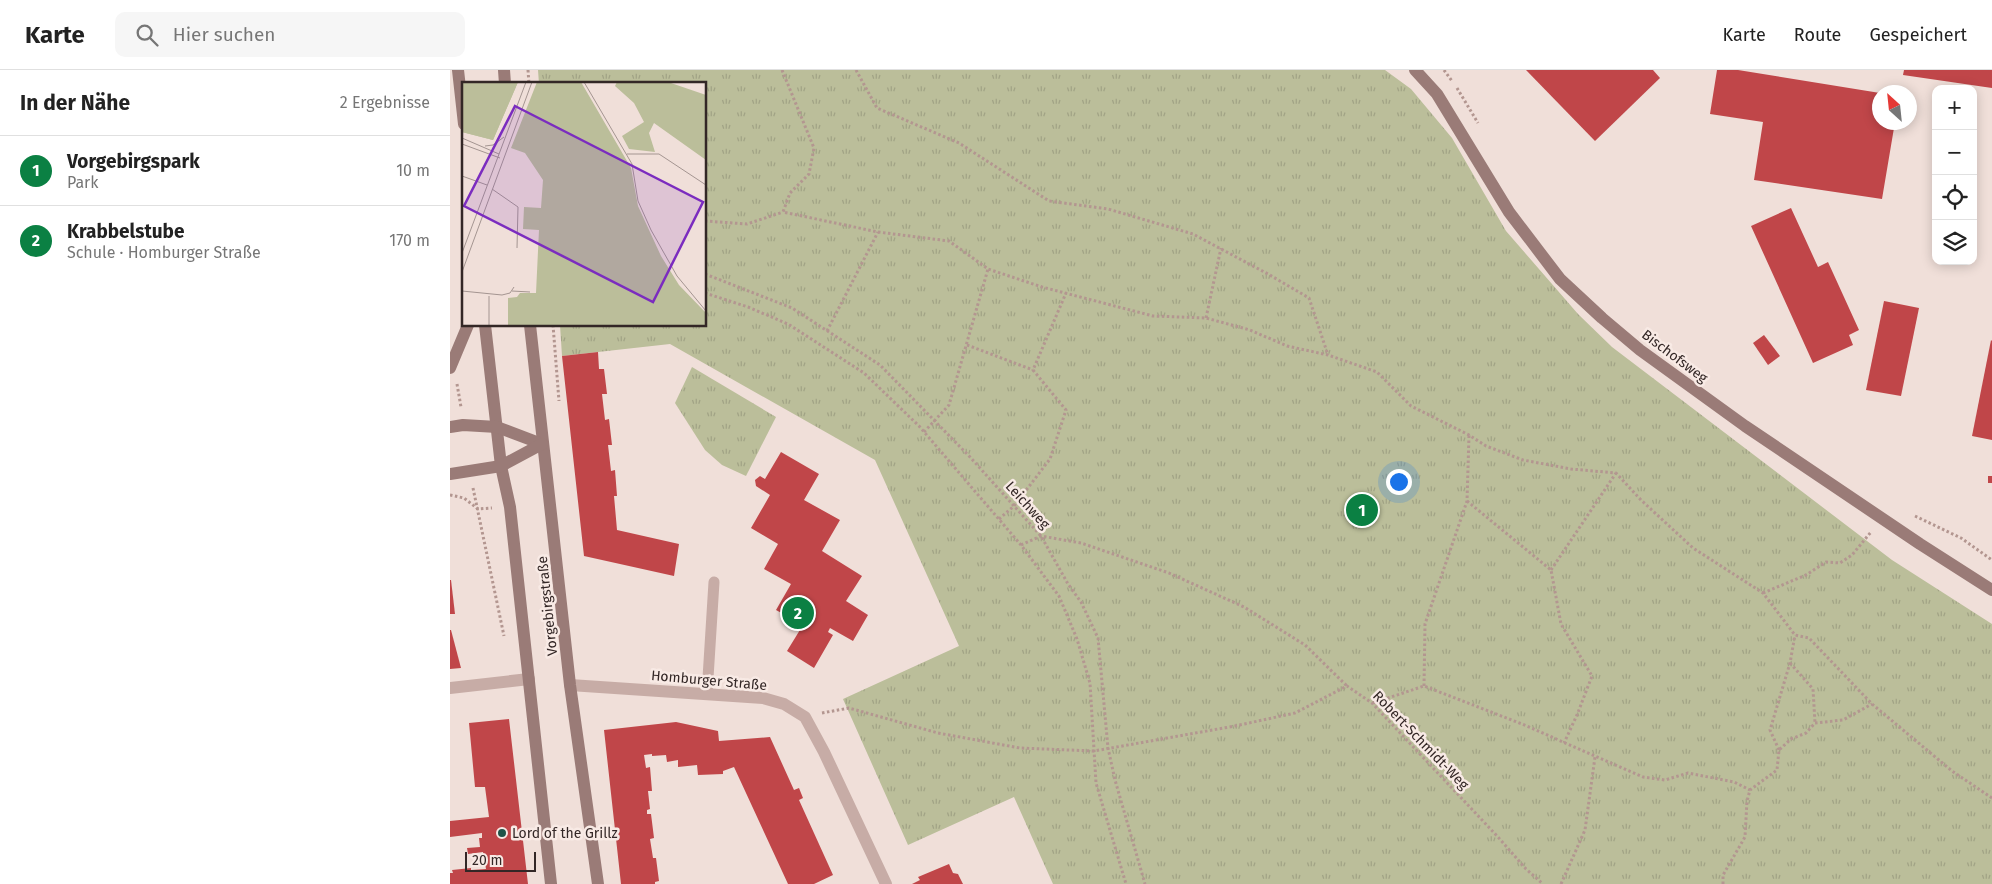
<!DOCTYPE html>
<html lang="de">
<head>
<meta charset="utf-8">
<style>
	body { margin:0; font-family:"Fira Sans",sans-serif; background:#f6f6f6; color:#222 }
	.controls { position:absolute; right:15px; top:15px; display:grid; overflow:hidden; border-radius:10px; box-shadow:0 2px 12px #0003 }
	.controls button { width:45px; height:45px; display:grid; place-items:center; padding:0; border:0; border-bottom:1px solid #e0e0e0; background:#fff; color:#222; font:25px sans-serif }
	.compass { position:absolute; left:1422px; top:15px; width:45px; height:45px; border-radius:50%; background:#fff; box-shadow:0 2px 12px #0003; rotate:333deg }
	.scale { position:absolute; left:15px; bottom:12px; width:71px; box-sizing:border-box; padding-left:5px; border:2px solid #332726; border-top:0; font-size:14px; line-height:18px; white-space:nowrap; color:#332726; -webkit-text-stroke:4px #f8eae5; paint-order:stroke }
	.you { position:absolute; left:948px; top:411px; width:18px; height:18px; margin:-12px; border:4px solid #fff; border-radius:50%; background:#1a73e8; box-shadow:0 0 0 8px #1a73e833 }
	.badge { display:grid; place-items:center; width:32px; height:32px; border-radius:50%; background:#0b8043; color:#fff; font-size:16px; font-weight:700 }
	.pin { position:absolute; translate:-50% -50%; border:2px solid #fff; box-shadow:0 1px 5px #0006 }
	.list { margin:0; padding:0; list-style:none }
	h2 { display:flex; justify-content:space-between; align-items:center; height:65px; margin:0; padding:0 20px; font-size:21px }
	h2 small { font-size:16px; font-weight:400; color:#767676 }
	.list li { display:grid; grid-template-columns:32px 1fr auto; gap:15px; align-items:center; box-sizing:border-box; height:70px; padding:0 20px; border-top:1px solid #e0e0e0 }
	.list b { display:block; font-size:19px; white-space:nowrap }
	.list p { margin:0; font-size:16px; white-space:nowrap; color:#767676 }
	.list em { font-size:16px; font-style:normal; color:#767676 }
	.icon { flex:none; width:28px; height:28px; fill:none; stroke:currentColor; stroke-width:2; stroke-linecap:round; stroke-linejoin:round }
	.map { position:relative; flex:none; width:1542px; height:814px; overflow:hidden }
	header { display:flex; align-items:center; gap:30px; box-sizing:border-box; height:70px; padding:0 25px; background:#fff; border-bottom:1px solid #e0e0e0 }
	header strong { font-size:24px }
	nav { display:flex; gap:28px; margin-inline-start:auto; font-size:18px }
	.search { width:350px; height:45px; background:#f6f6f6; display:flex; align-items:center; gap:12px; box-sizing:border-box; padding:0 18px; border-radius:10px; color:#767676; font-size:19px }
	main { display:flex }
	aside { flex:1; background:#fff }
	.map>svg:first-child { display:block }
</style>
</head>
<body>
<header>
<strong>Karte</strong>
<div class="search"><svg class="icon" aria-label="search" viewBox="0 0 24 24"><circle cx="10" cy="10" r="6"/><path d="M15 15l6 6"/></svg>Hier suchen</div>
<nav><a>Karte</a><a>Route</a><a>Gespeichert</a></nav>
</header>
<main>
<aside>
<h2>In der Nähe<small>2 Ergebnisse</small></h2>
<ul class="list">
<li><span class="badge">1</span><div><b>Vorgebirgspark</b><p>Park</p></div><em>10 m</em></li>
<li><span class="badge">2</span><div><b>Krabbelstube</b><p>Schule · Homburger Straße</p></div><em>170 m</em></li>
</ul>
</aside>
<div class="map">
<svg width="1542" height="814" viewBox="0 0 1542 814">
	<defs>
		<pattern id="park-tufts" width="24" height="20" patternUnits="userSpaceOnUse" patternTransform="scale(1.25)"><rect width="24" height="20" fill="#bbbe9a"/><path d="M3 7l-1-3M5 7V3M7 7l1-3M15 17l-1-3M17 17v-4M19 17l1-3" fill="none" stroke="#a1a385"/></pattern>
	</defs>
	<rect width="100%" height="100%" fill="#f0dfd9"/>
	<g fill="url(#park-tufts)">
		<polygon points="88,0 935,0 961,19 1002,68 1056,161 1128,244 1162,277 1442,490 1542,554 1542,814 603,814 564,727 458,775 393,629 509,576 425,390 220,274 112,286 110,255 255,255 255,14 89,14"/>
		<polygon points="242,297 326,347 296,406 272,395 255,380 225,333"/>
	</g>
	<g fill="#c04649">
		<polygon points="1076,0 1203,0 1210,8 1145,71"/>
		<polygon points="1267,0 1288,0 1430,23 1430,52 1445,52 1432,129 1304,110 1313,52 1260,44"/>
		<polygon points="1454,0 1542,0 1542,18 1453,5"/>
		<polygon points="1341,138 1368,197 1378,192 1409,260 1399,265 1403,275 1363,293 1301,156"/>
		<polygon points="1434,231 1469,238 1451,326 1416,320"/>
		<polygon points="1314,265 1330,286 1318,295 1303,273"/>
		<polygon points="1541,270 1542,271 1542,370 1522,366"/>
		<polygon points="148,282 149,299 154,299 157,324 152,324 155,350 159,349 162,375 158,375 161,401 165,400 167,426 164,426 167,460 229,474 224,506 134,486 112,286"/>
		<polygon points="331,382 369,404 354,430 390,450 372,481 412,506 396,531 418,545 403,571 380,558 378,562 383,565 364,598 337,581 353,555 326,540 341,514 314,499 328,474 301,458 320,425 306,416 305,410 310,406 315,409"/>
		<rect x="1538" y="406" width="4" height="7"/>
		<polygon points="0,510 1,510 5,544 0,544"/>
		<polygon points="0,560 1,560 11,598 0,599"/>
		<polygon points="59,649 78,814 0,814 0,803 3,803 2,800 21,798 21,800 36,799 33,782 18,784 17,778 30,777 29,768 32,768 32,763 0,767 0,751 39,747 35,717 25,717 19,653"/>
		<polygon points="226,652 268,661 269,671 320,667 344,720 349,718 353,728 349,730 383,805 364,814 338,814 284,697 273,701 273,704 248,705 247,695 228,697 228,690 217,692 216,685 202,686 202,684 194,685 196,698 200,697 202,721 198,721 200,739 197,740 197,744 201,744 204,768 200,769 203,788 206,788 209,811 205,812 205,814 171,814 154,660"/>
		<polygon points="499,794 503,803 508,804 513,814 462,814 470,810 468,807"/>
	</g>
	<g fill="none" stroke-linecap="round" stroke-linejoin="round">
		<g stroke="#b39690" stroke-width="3" stroke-dasharray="2.5 2.5" stroke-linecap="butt">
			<polyline points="78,0 79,14"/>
			<polyline points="332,0 364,78 359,104 340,123 333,142 428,162 499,171 538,199 592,217 703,246 756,248 800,260 837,276 878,285 927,302 961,336 1019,365 1036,376 1073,390 1121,399 1166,403 1191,430 1243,478 1313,523 1345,565 1359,568 1422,634 1502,701 1542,728"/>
			<polyline points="406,0 427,38 509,73 599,131 658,139 743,164 818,204 859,228 878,285"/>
			<polyline points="994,0 1002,11"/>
			<polyline points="1007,18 1028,53"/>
			<polyline points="255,151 297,154 333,142"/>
			<polyline points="255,204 342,238 430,295 520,387 591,466 618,514 631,532 648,568 658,678 665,710 695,814"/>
			<polyline points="255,223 298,237 338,254 414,303 469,356 571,475 609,526 627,569 640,613 646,713 676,814"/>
			<polyline points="756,248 771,178"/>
			<polyline points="103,255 109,331"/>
			<polyline points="377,261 428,162"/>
			<polyline points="517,275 583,300"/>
			<polyline points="7,314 11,337"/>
			<polyline points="474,362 499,335 538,199"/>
			<polyline points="23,418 54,566"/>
			<polyline points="0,425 14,428 28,439 42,438"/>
			<polyline points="1017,431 1101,500 1111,554 1142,606 1127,645 1114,673"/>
			<polyline points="1465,446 1511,468 1542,490"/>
			<polyline points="549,449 564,436 600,389 616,340 583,300 616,223"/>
			<polyline points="571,475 591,466 631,473 719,503 794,537 855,575 897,616"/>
			<polyline points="1101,500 1166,403"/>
			<polyline points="1313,523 1356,505 1376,492 1390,493 1402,485 1421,462"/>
			<polyline points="1340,593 1363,619 1365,653"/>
			<polyline points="974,616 975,554 1017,431 1019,365"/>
			<polyline points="923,633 974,616 1072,654 1193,707 1215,710 1238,703 1284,712 1300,720"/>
			<polyline points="372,643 399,638 488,663 570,678 644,681 785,656 845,643 897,616 922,633 1048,767 1076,799 1093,814"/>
			<polyline points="1329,680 1320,660 1340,593 1345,565"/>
			<polyline points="1111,814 1135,760 1145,687"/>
			<polyline points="1273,814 1273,805 1295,767 1297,731 1300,720 1327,700 1329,680 1341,669 1356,663 1365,653 1393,650 1422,634"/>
		</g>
		<polyline stroke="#c7aca6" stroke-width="11" points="257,624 264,512"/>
		<g stroke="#c7aca6" stroke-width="12">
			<polyline points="120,615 313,628 334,634 355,647 374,682 436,814"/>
			<polyline points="0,618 79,609"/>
		</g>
		<g stroke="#9a7b77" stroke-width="12">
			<polyline points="8,0 14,54"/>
			<polyline points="54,0 55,14"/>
			<polyline points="965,0 987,24 1059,142 1110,209 1152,248 1190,280 1295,356 1470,474 1542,520"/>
			<polyline points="35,255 51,396 60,437 101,814"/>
			<polyline points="80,255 120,615 148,814"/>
			<polyline points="0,298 18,255"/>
			<polyline points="0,357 13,355 47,357 92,374"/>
			<polyline points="0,404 51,396 92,374"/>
		</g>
	</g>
	<circle fill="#1e5348" stroke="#f8eae5" stroke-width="2" cx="52" cy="763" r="5"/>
	<g text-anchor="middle" stroke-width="5" stroke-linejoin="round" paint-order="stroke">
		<g font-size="14" fill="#332726" stroke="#f8eae5">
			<text transform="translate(1225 286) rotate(37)" y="5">Bischofsweg</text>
			<text transform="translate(578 435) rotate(48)" y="5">Leichweg</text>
			<text transform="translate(97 536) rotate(-96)" y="5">Vorgebirgstraße</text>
			<text transform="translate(259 610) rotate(5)" y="5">Homburger Straße</text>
			<text transform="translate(971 670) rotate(46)" y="5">Robert-Schmidt-Weg</text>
		</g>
		<g font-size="14" fill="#332726" stroke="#f8eae5" text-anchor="start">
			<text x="62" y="768">Lord of the Grillz</text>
		</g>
	</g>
	<g transform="translate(12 12)">
		<rect width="244" height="244" fill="#f0dfd9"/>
		<path d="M0,0H56L31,58L0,50Z" fill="#bbbe9a"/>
		<path d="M53,0H56L31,58L0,50V45L28,57Z" fill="#bbbe9a"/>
		<path d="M75,0H119L169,86L176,124L199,174L217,203L244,231V244H46V216L55,215L58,211H74L77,148L61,147L62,125L79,126L81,98L63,71L49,66ZM155,0H206L244,13V78L192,41L187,51L193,70L167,67L160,54L182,40L172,21L153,4Z" fill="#bbbe9a"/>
		<path fill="none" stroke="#a49591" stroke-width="1" d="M122,0L170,82L176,119L189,148L215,194L244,229M0,56L37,72M0,62L38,76M23,64L31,63L42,55M165,72H197L244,103M0,94L25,103M30,107L56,125L55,166M0,171L64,0M0,190L70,0M0,209L40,213L48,211L52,205M50,209L68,210M27,244V214"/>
		<path fill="#7b2cbf" fill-opacity="0.15" stroke="#7b2cbf" stroke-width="2.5" d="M53,24L241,120L191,220L2,124Z"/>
		<rect width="244" height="244" fill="none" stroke="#332726" stroke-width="2.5"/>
	</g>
</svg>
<div class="controls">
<button>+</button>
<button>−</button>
<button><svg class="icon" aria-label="locate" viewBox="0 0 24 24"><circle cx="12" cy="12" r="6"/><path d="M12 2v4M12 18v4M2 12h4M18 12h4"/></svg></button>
<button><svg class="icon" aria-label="layers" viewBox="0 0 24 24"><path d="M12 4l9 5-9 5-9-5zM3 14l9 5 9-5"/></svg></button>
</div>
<svg class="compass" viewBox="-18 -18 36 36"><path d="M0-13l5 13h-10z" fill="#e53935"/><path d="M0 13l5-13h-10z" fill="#767676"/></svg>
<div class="scale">20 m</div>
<div class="you"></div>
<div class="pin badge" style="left:912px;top:440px">1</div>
<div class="pin badge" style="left:348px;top:543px">2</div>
</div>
</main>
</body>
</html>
